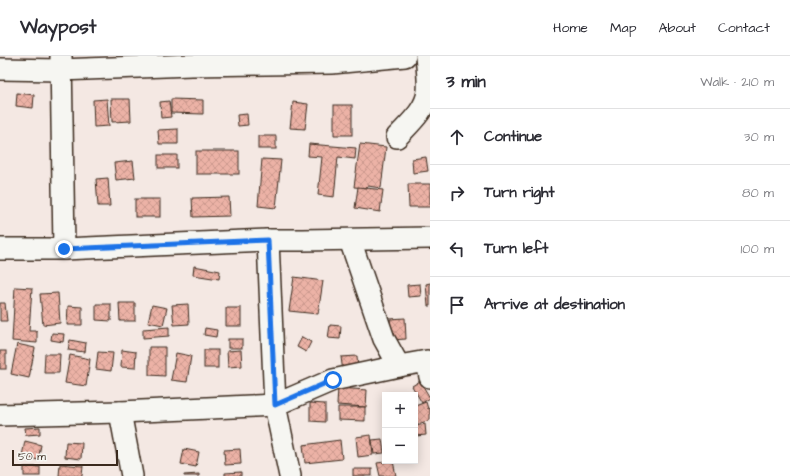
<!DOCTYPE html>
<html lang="en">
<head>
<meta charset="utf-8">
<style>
	body { margin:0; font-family:"Architects Daughter",sans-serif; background:#f2f2f3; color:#2b2b33 }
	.controls { position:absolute; right:12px; bottom:12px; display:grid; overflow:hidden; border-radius:0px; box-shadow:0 2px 10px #0003 }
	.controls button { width:36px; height:36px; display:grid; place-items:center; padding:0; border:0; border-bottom:1px solid #e1e1e2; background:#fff; color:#2b2b33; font:20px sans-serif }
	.scale { position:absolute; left:12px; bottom:10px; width:106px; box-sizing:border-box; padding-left:4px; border:2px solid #3b2a1e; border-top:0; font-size:11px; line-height:14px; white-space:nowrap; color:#3b2a1e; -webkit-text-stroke:3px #f6f6f2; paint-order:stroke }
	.stop { position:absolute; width:12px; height:12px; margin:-9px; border:3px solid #1a73e8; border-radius:50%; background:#fff }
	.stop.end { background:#1a73e8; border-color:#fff; box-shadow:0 1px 4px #0008 }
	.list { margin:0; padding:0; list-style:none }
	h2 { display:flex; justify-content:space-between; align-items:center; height:52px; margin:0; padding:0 16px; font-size:17px }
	h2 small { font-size:13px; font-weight:400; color:#7c7c81 }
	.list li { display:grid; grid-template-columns:26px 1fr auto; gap:12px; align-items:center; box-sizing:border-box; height:56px; padding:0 16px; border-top:1px solid #e1e1e2 }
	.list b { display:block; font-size:15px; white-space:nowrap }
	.list em { font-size:13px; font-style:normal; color:#7c7c81 }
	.icon { flex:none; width:22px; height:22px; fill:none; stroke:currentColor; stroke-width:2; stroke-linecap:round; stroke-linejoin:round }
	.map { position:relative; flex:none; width:430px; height:420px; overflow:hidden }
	header { display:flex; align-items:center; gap:24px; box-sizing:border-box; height:56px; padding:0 20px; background:#fff; border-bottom:1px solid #e1e1e2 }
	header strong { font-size:19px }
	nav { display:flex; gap:22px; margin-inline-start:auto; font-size:14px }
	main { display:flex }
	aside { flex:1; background:#fff }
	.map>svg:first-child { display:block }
</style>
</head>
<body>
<header>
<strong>Waypost</strong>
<nav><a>Home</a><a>Map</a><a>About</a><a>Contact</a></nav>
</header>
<main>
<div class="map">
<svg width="430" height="420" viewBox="0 0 430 420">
	<defs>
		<pattern id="building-cross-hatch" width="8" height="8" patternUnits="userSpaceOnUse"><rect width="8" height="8" fill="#ecb2a6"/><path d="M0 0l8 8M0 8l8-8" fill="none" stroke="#cb998e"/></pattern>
	</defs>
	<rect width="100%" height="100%" fill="#f4e8e3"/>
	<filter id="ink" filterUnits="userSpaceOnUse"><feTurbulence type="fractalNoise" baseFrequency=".025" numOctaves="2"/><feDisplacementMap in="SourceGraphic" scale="8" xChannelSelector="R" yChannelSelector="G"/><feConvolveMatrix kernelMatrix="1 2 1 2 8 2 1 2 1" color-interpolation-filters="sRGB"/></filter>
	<g filter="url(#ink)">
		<g fill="url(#building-cross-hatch)" stroke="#3b2a1e">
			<polygon points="17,37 34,39 33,52 16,50"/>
			<polygon points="107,43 109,70 94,71 93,44"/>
			<polygon points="111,43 130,43 131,65 112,66"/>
			<polygon points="171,43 203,44 203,58 171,57"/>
			<polygon points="169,45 171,61 161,62 160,46"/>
			<polygon points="293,46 308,48 305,73 290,72"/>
			<rect x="334" y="49" width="18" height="30"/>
			<polygon points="247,58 248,69 238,70 237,59"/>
			<polygon points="178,73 178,88 159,88 158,74"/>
			<rect x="258" y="80" width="18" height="13"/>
			<polygon points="309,88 356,92 355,103 338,101 334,141 318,139 322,101 308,100"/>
			<polygon points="360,88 386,91 381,132 368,130 367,132 354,131"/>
			<rect x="196" y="95" width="43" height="23"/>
			<rect x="158" y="99" width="19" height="13"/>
			<polygon points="426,101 428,115 413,117 412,103"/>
			<polygon points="262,103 281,104 276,152 258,150"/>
			<polygon points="133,105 135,122 116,124 114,107"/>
			<polygon points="108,122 110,150 98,150 96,123"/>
			<polygon points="408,128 430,128 430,151 409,151"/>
			<polygon points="358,131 383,134 380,156 355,152"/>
			<polygon points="229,141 230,160 193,161 192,142"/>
			<rect x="135" y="143" width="25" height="18"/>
			<polygon points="194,210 220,215 219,223 193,219"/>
			<polygon points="294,221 323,225 318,258 289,255"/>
			<polygon points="430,227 430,250 428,250 426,228"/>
			<polygon points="420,228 421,240 408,241 407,229"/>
			<polygon points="15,231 32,232 29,275 37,275 37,287 12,285"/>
			<polygon points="58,237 60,267 43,269 40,238"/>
			<polygon points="0,247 5,247 7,265 0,265"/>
			<polygon points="119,247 135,247 135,265 120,265"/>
			<polygon points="96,248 111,248 111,265 96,264"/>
			<polygon points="188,248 189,268 174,269 172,249"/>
			<polygon points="152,249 167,252 163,269 148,266"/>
			<polygon points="68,250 82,251 82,269 67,269"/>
			<rect x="226" y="252" width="15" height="18"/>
			<polygon points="405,262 406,283 391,284 390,263"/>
			<polygon points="330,269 341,270 340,283 328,282"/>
			<polygon points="169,271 169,280 143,282 143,273"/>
			<polygon points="205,272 217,274 216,281 204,279"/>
			<polygon points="52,277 64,278 63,286 51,284"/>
			<polygon points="302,281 311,286 306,296 297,291"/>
			<rect x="228" y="283" width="14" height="9"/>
			<polygon points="70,284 86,287 85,296 68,294"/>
			<polygon points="17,288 35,292 29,322 11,318"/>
			<polygon points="149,291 165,291 165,320 149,319"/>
			<polygon points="122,294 136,296 135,312 121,311"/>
			<rect x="204" y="294" width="14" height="18"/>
			<polygon points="241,294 242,310 228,311 227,295"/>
			<rect x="0" y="295" width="6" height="18"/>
			<polygon points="98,296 113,297 111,315 96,313"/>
			<polygon points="176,297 191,300 187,326 171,324"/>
			<polygon points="45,298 60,298 59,317 44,317"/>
			<polygon points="70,299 90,303 86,330 65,327"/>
			<polygon points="357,300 358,315 343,316 341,301"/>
			<polygon points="420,325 430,342 422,347 412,330"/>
			<polygon points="338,332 367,334 366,351 337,349"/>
			<polygon points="426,346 428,353 430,352 430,364 415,369 415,350"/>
			<polygon points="310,347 325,348 325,366 310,365"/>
			<polygon points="338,351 365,351 365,365 338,364"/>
			<polygon points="425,368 426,379 416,380 415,370"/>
			<polygon points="40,371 40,378 26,379 25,372"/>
			<polygon points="371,379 373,399 358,401 356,381"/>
			<polygon points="382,383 384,397 374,398 372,384"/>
			<polygon points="340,384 342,403 305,407 303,389"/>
			<polygon points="25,385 41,389 38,404 22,400"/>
			<polygon points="66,386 82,387 81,403 65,401"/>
			<polygon points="184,393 199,396 196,411 181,408"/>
			<polygon points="240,393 241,408 225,409 224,394"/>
			<polygon points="393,405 396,420 380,420 377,407"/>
			<polygon points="60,408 83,410 82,420 59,420"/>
			<rect x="24" y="411" width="16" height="9"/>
			<rect x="353" y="413" width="19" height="7"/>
			<polygon points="241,416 241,420 225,420 225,417"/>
			<polygon points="199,418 199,420 184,420 184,419"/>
		</g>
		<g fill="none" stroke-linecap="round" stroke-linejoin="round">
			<defs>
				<g id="minor">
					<polyline points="61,0 64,193"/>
					<polyline points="0,13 60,14 191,9 332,7 405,0"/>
					<path d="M397,81C410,67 426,54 428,35C429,24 427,11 426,0"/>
					<polyline points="268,184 275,349 290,420"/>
					<polyline points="350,184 384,283 399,310"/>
					<polyline points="0,193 64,193 268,184 302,184 430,182"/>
					<polyline points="120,356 132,420"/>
					<polyline points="0,359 120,356 275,349 333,324 399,310 427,305 430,321"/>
				</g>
			</defs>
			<use href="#minor" stroke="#3b2a1e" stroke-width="24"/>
			<use href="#minor" stroke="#f6f6f2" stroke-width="21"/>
		</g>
	</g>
	<g fill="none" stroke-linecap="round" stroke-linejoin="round" filter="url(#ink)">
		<polyline stroke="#1a73e8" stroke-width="5" points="64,193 268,184 275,349 333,324"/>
	</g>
</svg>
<div class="controls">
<button>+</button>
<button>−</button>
</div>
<div class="scale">50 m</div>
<div class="stop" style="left:333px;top:324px"></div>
<div class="stop end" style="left:64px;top:193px"></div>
</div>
<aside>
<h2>3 min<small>Walk · 210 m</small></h2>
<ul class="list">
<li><svg class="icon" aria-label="ahead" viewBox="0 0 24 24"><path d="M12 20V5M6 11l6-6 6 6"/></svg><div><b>Continue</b></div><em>30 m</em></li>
<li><svg class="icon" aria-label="right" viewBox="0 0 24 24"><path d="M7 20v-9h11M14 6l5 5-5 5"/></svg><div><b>Turn right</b></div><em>80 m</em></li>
<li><svg class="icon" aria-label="left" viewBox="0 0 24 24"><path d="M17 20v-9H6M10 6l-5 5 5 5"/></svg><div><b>Turn left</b></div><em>100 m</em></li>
<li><svg class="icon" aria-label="arrive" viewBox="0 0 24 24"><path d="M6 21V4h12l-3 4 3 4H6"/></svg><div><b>Arrive at destination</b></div></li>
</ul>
</aside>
</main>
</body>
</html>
